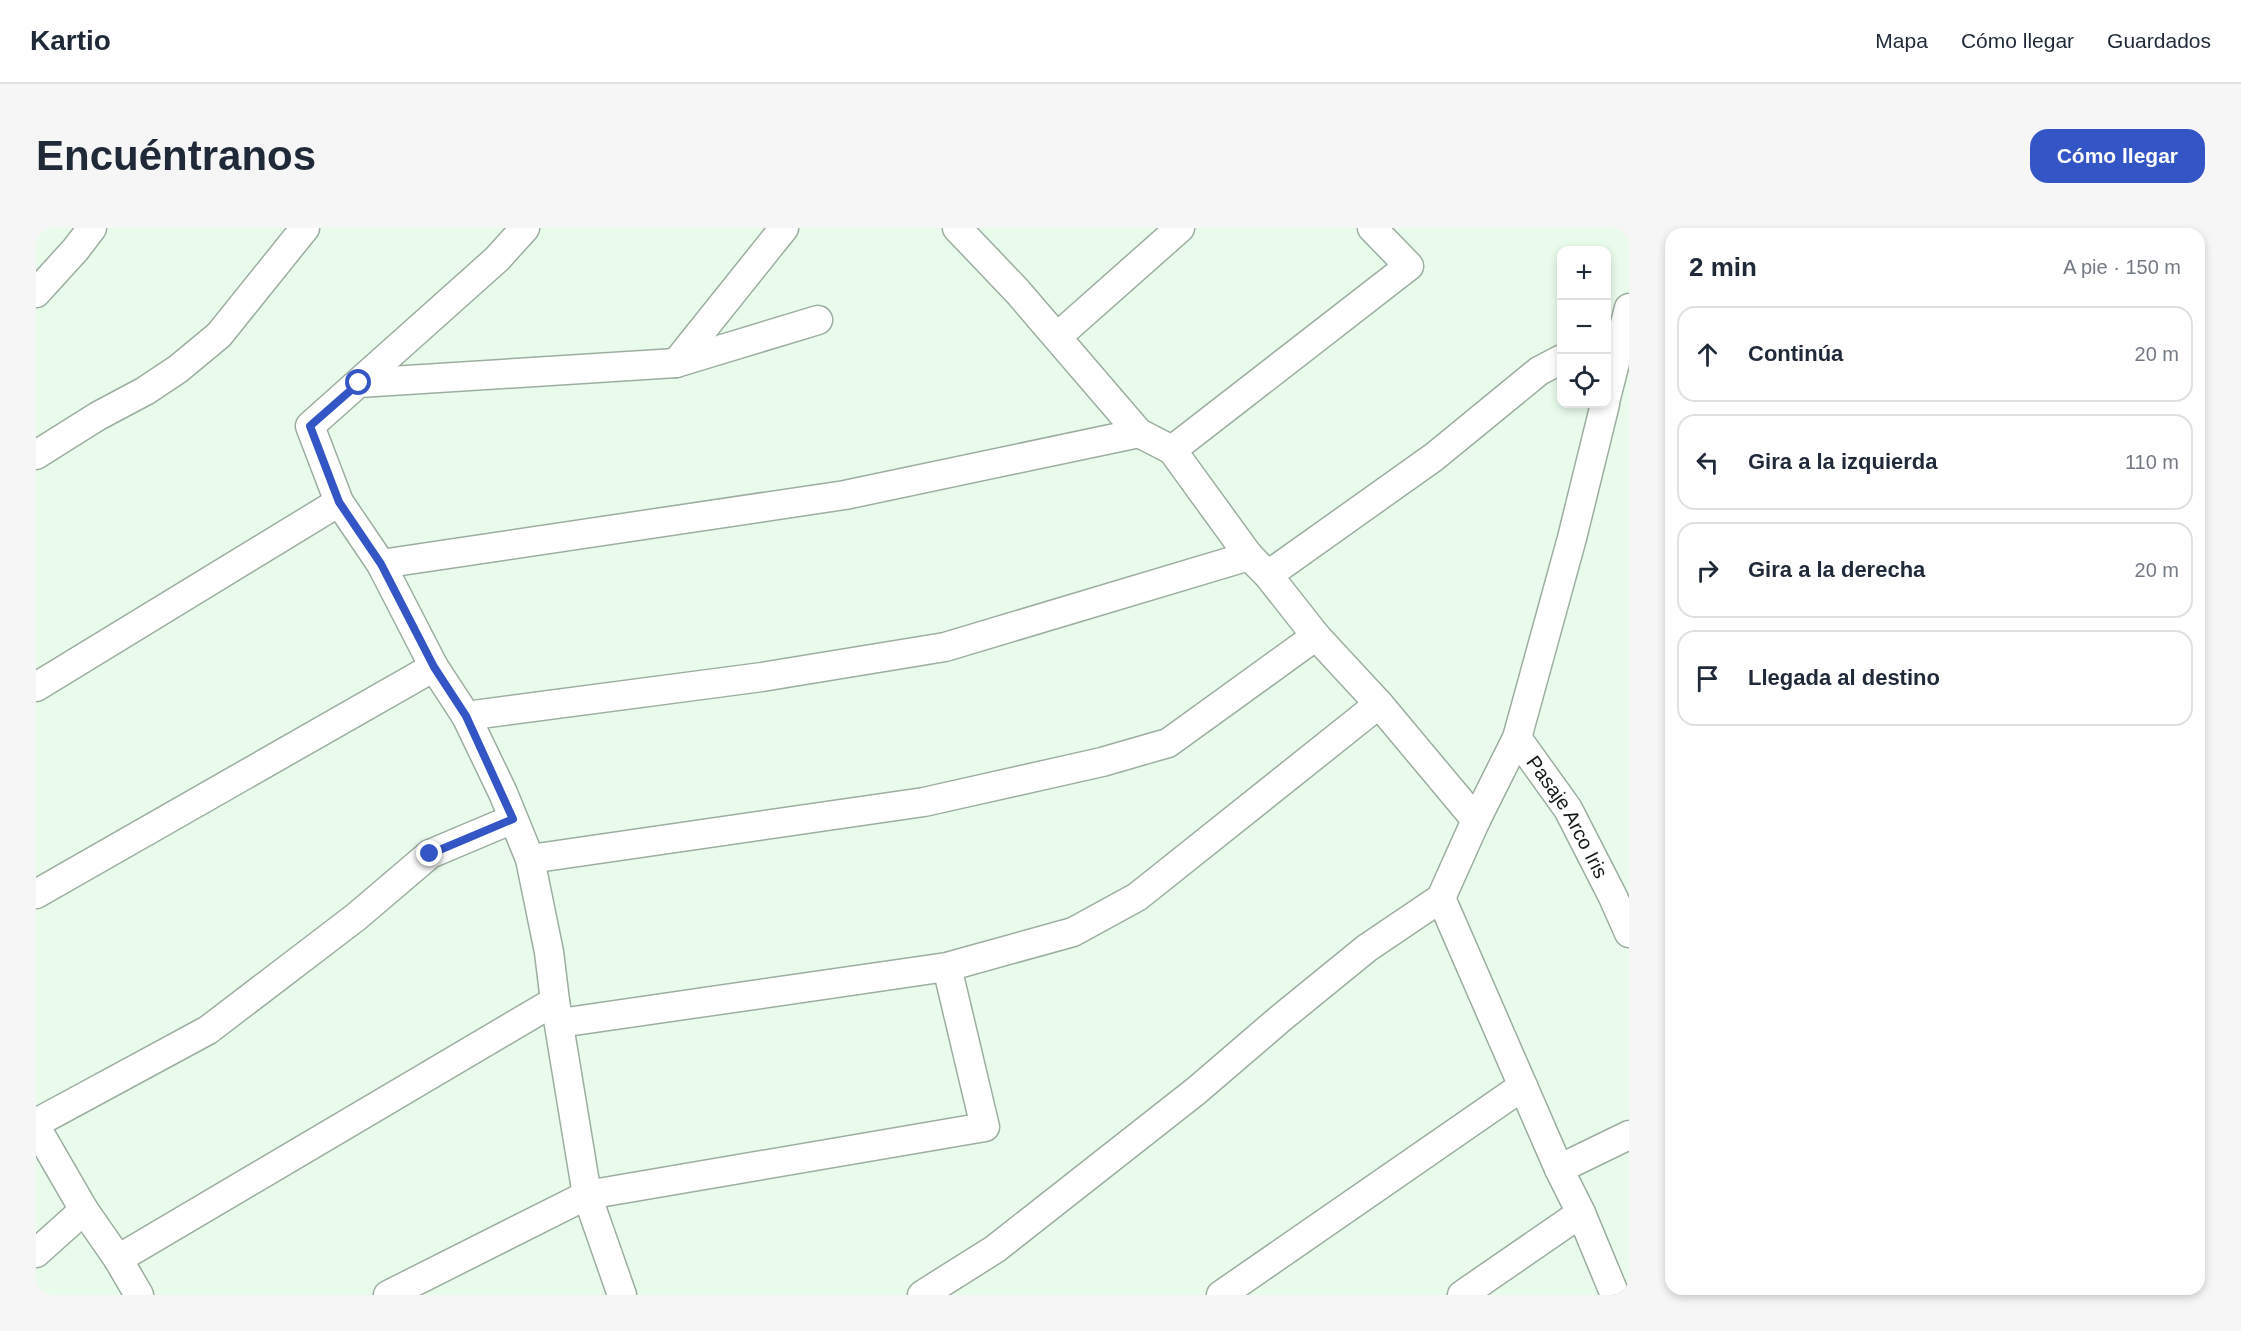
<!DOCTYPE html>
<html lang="es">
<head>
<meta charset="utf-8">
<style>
	body { margin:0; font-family:Helvetica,sans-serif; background:#f6f6f7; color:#1f2937 }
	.controls { position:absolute; right:18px; top:18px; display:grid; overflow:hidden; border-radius:12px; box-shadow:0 3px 9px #0003 }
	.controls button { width:54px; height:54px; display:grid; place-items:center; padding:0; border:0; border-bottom:2px solid #e0e1e3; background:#fff; color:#1f2937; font:30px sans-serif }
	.stop { position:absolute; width:18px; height:18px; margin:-14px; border:4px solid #3455c6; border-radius:50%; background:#fff }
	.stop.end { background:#3455c6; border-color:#fff; box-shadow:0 2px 6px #0008 }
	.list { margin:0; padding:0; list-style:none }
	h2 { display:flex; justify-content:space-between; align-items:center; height:78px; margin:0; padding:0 24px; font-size:26px }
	h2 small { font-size:20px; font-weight:400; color:#747a83 }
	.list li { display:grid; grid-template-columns:39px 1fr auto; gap:18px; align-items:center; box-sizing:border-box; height:96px; margin:0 12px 12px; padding:0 12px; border:2px solid #e0e1e3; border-radius:18px }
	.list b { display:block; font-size:22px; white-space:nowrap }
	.list em { font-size:20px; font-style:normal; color:#747a83 }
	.icon { flex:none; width:33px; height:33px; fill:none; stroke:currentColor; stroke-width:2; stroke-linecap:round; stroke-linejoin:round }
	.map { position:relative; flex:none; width:1593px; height:1067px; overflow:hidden; border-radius:18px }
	header { display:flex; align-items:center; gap:36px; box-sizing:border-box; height:84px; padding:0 30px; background:#fff; border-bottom:2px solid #e0e1e3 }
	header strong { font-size:28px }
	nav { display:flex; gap:33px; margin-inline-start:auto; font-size:21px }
	.intro { display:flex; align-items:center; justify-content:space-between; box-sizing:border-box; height:144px; padding:0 36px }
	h1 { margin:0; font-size:42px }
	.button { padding:15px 27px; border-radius:18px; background:#3455c6; color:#fff; font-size:21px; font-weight:700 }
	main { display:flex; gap:36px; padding:0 36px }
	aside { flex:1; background:#fff; border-radius:18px; box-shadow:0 3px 9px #0003 }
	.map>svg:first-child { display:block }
</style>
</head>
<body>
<header>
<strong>Kartio</strong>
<nav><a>Mapa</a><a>Cómo llegar</a><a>Guardados</a></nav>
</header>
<div class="intro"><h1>Encuéntranos</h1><a class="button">Cómo llegar</a></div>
<main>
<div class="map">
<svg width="1593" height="1067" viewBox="0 0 1593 1067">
	<rect width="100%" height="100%" fill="#e9fcec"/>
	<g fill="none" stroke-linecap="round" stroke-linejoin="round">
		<defs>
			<g id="street">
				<polyline points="489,0 461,31 274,198 303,274 345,336 398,439 430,488 467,565 494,631 513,724 519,773 551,967 586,1067"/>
				<polyline points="921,0 982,64 1103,205 1136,222 1213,328 1232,347 1280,408 1343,476 1440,592"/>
				<polyline points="0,65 40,21 56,0"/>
				<polyline points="1021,109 1144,0"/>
				<polyline points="640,135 748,0"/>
				<polyline points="323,155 640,135 782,92"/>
				<polyline points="1570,170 1593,80"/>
				<polyline points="1136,222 1373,38 1336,0"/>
				<polyline points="0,227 62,188 109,163 142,141 183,107 269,0"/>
				<polyline points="345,336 809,267 1103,205"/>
				<polyline points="1232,347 1398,229 1503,143 1526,131"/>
				<polyline points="0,459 303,274"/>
				<polyline points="430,488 726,449 909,419 1213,328"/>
				<path id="s1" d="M1481,510L1532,581L1577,669L1593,705"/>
				<polyline points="494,631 888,574 1066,534 1132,515 1280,408"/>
				<polyline points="0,666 398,439"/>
				<polyline points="1405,670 1523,941 1545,985 1579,1067"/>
				<polyline points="524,795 911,739 1037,704 1101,669 1343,476"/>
				<polyline points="0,895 172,802 320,689 394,626 477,591"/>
				<polyline points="0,899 48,982 82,1031 103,1067"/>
				<polyline points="1523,941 1593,907"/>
				<polyline points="0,1025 48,982"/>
				<polyline points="82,1031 519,773"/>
				<polyline points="352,1067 551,967 949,899 911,739"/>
				<polyline points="886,1067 959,1021 1160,863 1245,790 1331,720 1405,670 1440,592 1481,510 1536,310 1569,176"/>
				<polyline points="1185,1067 1487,858"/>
				<polyline points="1426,1067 1545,985"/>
			</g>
		</defs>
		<use href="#street" stroke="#9cae9f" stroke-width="31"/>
		<use href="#street" stroke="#fff" stroke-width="28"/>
	</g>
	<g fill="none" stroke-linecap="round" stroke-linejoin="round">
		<polyline stroke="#3455c6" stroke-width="8" points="323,155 274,198 303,274 345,336 398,439 430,488 477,591 394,626"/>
	</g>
	<g text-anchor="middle" stroke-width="6" stroke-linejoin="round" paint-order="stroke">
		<g font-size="20" fill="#141b15" stroke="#fff">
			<text dy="7" stroke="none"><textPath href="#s1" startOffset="94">Pasaje Arco Iris</textPath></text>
		</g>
	</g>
</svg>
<div class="controls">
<button>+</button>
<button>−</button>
<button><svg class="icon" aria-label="locate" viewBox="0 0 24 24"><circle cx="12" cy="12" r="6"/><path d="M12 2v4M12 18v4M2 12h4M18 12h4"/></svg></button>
</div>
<div class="stop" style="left:323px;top:155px"></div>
<div class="stop end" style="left:394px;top:626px"></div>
</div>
<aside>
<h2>2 min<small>A pie · 150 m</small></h2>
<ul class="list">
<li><svg class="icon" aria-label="ahead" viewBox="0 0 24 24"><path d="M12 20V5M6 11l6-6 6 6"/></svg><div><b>Continúa</b></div><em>20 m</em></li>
<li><svg class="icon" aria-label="left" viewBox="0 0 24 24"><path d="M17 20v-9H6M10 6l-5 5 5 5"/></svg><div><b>Gira a la izquierda</b></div><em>110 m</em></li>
<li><svg class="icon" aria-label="right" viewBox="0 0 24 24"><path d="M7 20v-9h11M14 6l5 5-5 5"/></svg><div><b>Gira a la derecha</b></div><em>20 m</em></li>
<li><svg class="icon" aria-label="arrive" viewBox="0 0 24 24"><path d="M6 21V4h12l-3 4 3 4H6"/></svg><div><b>Llegada al destino</b></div></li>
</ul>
</aside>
</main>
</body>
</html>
